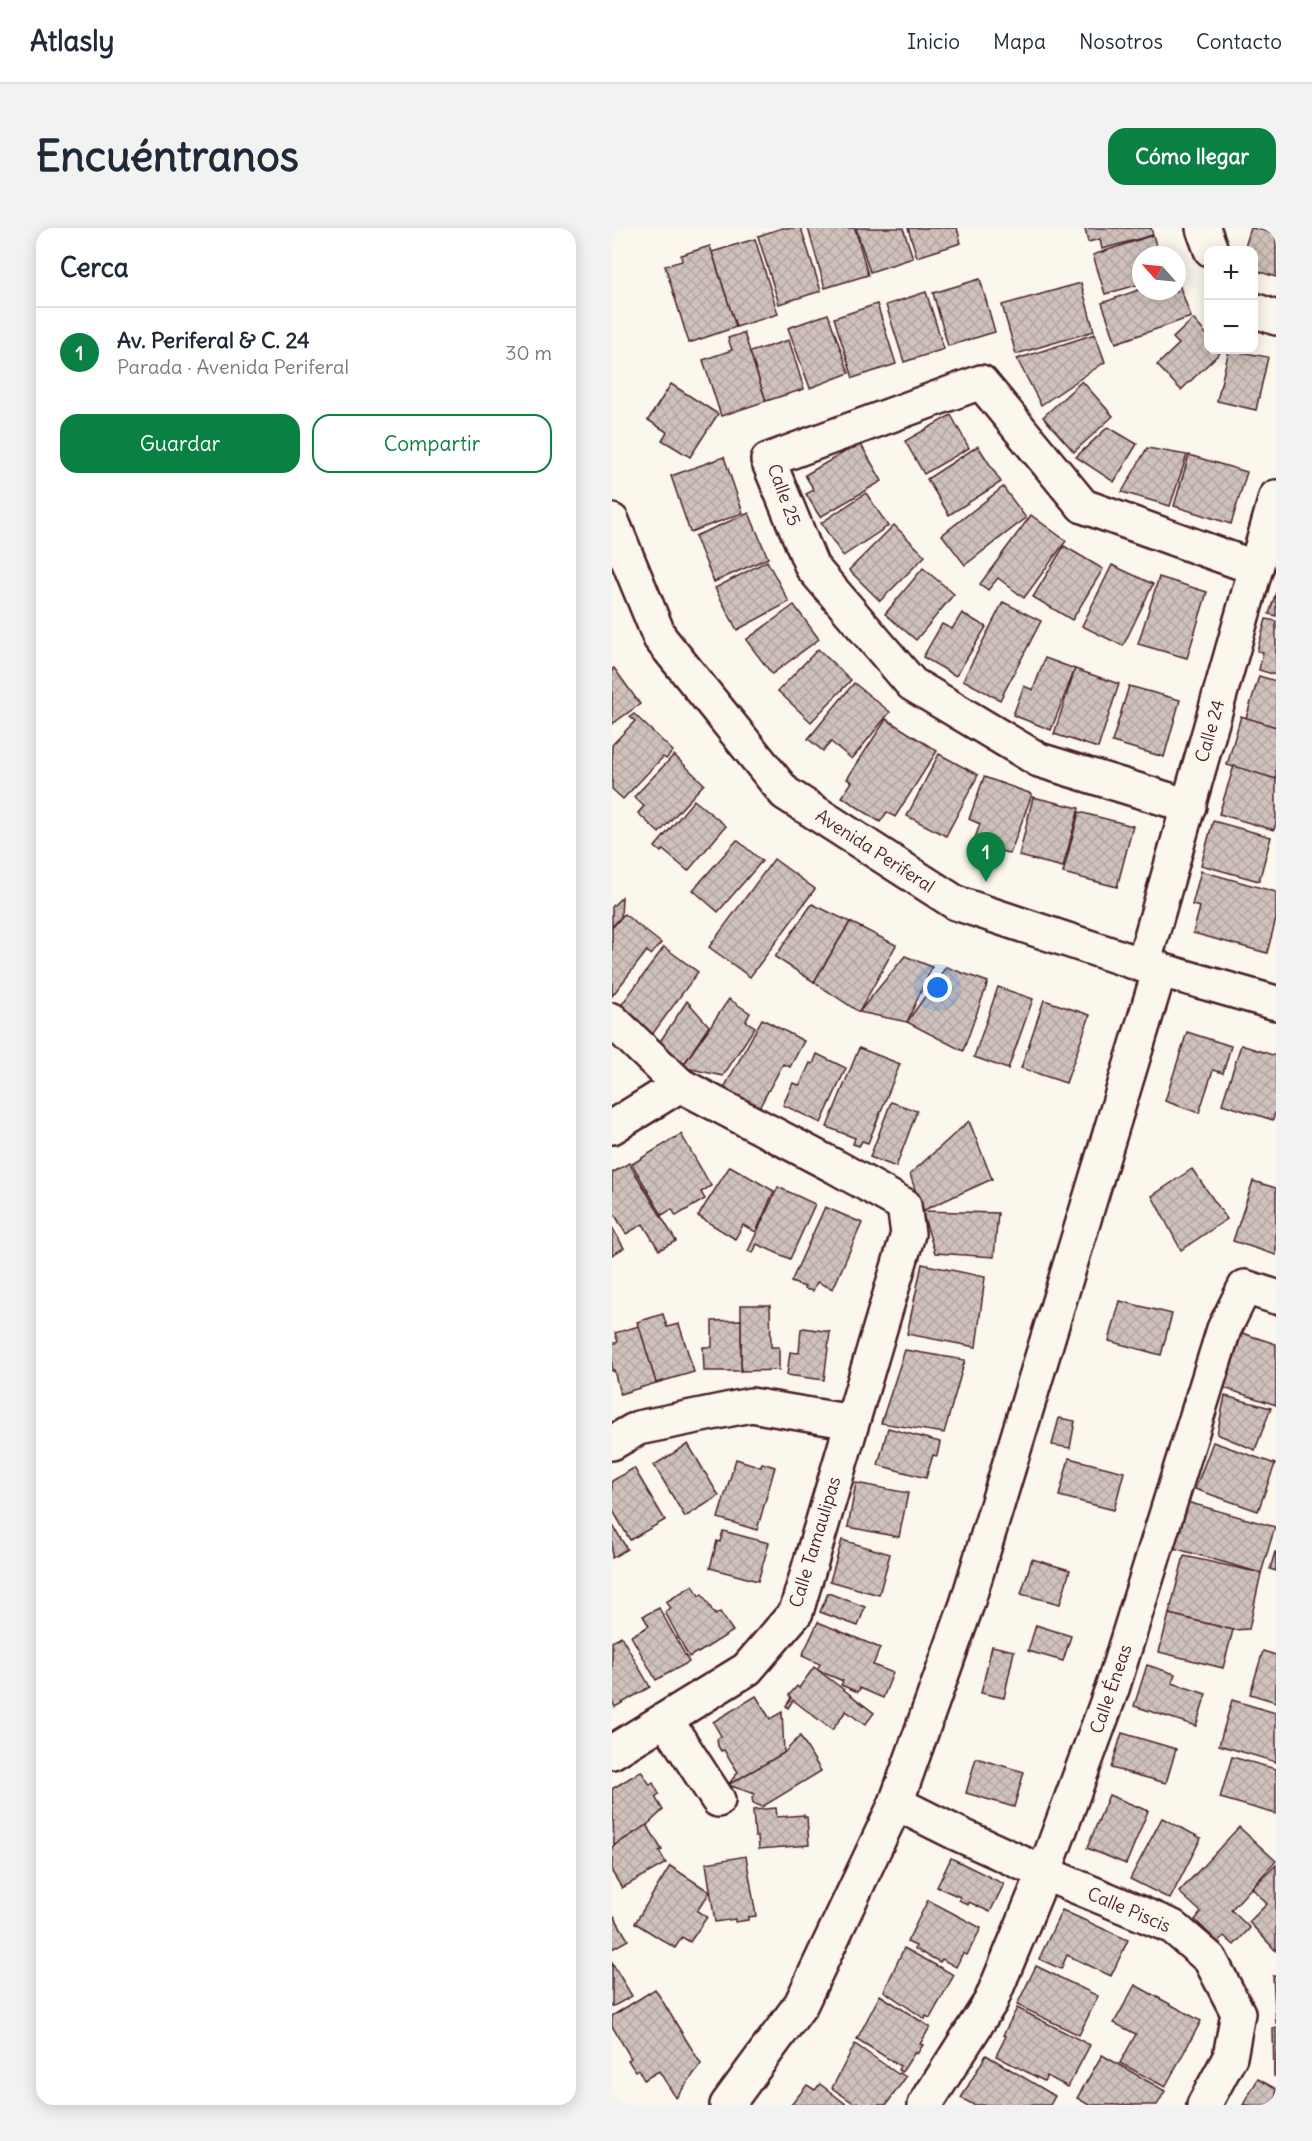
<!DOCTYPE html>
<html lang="es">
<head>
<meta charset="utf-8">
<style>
	body { margin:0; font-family:Delius,sans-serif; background:#f2f2f3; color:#1f2937 }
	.controls { position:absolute; right:18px; top:18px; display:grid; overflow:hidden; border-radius:12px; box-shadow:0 3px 15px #0003 }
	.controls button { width:54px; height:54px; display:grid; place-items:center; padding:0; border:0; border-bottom:2px solid #e0e1e3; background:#fff; color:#1f2937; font:30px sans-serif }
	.compass { position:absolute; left:520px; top:18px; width:54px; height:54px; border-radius:50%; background:#fff; box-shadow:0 3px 15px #0003; rotate:297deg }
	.you { position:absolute; left:326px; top:760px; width:21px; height:21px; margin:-15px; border:4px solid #fff; border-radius:50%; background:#1a73e8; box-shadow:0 0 0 9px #1a73e833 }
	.badge { display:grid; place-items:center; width:39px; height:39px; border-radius:50%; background:#0b8043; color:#fff; font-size:20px; font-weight:700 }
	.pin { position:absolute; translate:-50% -50px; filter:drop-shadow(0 2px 3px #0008) }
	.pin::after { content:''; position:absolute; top:32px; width:21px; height:18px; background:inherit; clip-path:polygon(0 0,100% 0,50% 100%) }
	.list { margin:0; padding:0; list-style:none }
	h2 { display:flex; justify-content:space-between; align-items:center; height:78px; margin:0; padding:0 24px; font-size:26px }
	h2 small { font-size:20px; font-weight:400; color:#747a83 }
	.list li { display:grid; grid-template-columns:39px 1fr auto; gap:18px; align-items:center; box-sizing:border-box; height:90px; padding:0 24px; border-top:2px solid #e0e1e3 }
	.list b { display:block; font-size:22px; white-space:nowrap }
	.list p { margin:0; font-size:20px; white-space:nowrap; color:#747a83 }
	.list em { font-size:20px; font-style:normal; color:#747a83 }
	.actions { display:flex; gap:12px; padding:18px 24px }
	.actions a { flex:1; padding:14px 0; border:2px solid #0b8043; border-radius:18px; text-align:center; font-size:21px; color:#0b8043 }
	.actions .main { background:#0b8043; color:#fff }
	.map { position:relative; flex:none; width:664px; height:1877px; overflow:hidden; border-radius:18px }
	header { display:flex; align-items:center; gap:36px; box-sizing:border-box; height:84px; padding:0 30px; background:#fff; border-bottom:2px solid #e0e1e3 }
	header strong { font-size:28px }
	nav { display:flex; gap:33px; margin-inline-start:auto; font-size:21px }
	.intro { display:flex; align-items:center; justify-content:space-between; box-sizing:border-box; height:144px; padding:0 36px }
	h1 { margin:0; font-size:42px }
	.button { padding:15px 27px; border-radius:18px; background:#0b8043; color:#fff; font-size:21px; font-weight:700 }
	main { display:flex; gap:36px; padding:0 36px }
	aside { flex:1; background:#fff; border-radius:18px; box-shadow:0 3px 15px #0003 }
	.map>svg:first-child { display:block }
</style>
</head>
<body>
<header>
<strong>Atlasly</strong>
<nav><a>Inicio</a><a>Mapa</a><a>Nosotros</a><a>Contacto</a></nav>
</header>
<div class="intro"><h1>Encuéntranos</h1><a class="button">Cómo llegar</a></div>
<main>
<aside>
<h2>Cerca<small></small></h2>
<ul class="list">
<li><span class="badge">1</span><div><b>Av. Periferal &amp; C. 24</b><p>Parada · Avenida Periferal</p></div><em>30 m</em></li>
</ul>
<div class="actions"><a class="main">Guardar</a><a>Compartir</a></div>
</aside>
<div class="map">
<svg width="664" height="1877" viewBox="0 0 664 1877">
	<defs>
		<pattern id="building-cross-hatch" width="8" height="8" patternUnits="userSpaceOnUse" patternTransform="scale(1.5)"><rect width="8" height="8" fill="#cfc2bc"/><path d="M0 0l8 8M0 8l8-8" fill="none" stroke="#b3a6a2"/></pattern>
	</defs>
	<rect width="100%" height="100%" fill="#fbf7ec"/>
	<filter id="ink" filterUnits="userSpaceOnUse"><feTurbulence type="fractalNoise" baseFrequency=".0167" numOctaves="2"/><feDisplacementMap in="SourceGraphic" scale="12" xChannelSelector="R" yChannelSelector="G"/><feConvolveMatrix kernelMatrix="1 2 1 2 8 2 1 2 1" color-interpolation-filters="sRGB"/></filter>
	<g filter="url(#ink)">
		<g fill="url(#building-cross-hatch)" stroke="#4a1f2b" stroke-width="1.5">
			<polygon points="170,0 189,0 209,63 167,76 146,8"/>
			<polygon points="196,0 243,0 256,47 213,60"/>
			<polygon points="244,0 291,0 301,30 258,44"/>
			<polygon points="296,0 345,0 349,15 305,29"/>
			<polygon points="473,0 539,0 541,7 490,21 488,11 476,14"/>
			<polygon points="639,0 664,5 664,49 642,42 642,22 632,22"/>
			<polygon points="541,7 547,27 529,27 529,56 493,66 481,27"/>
			<polygon points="143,11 166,86 124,99 100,24"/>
			<polygon points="98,18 124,99 77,115 53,38 70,33 69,27"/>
			<polygon points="368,51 383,104 336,118 321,65"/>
			<polygon points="565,51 579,89 504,115 490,75 529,61 529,63 565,63"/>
			<polygon points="469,55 482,103 404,126 390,77"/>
			<polygon points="314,64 332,121 292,134 274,77"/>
			<polygon points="265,76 284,136 241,150 222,90"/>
			<polygon points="216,86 237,145 198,160 176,100"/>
			<polygon points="581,91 596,108 596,122 611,122 569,162 545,137 567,116 561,110"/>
			<polygon points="132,105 154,173 109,188 91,132 120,122 116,110"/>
			<polygon points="483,106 493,134 429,177 405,131"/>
			<polygon points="177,112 192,161 154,173 138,124"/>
			<polygon points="617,122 656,129 644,182 605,173"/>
			<polygon points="470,153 501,188 462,224 431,189"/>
			<polygon points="59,156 106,186 78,229 50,212 55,204 36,192"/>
			<polygon points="339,187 357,220 312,246 293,213"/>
			<polygon points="496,199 525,216 502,254 464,229"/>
			<polygon points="248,215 270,253 208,289 194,266 202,262 193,247"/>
			<polygon points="366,218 389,254 337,287 315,251"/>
			<polygon points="535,220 575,227 558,278 510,264"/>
			<polygon points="577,227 635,244 619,296 562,278"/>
			<polygon points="112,229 131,285 78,304 59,248"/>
			<polygon points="391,259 414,290 353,337 330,307"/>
			<polygon points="254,265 276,298 231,328 209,295"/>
			<polygon points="137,285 156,330 102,354 83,308"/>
			<polygon points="419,287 454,313 412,370 386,350 376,362 368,356"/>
			<polygon points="282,297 313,328 268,373 237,342"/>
			<polygon points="452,318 491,341 460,392 421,369"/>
			<polygon points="155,333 177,374 125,402 103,360"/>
			<polygon points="500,337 541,356 511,418 470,398"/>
			<polygon points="311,340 342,366 304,412 273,386"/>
			<polygon points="547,349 595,364 575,430 526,416"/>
			<polygon points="664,364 664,388 657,386"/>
			<polygon points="391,374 429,393 388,472 351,452"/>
			<polygon points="182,377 207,411 160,446 134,412"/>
			<polygon points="350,385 374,399 344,448 311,429 330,396 340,401"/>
			<polygon points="654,391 664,393 664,447 647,442 651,424 645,423"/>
			<polygon points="206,421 239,452 199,494 166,463"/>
			<polygon points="433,430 463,441 439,502 401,487 412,458 421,462"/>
			<polygon points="2,440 28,476 0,496 0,441"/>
			<polygon points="463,441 507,456 486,520 442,506"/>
			<polygon points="647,448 664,453 664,499 634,490"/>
			<polygon points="242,455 278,484 240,531 219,514 211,523 196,511"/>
			<polygon points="517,458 568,472 552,529 500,514"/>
			<polygon points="22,486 61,523 54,531 51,529 11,571 0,561 0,517 23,493 18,489"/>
			<polygon points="629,488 664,499 664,551 615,537"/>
			<polygon points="274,491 325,523 283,589 275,584 268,594 230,569 240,554 235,551"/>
			<polygon points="327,526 366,547 334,608 295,588"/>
			<polygon points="62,527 92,556 47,605 26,585 32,578 22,569"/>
			<polygon points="622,538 664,551 664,595 662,602 607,586"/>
			<polygon points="372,549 420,566 398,626 362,613 368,596 357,591"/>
			<polygon points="421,569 467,580 451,639 407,628"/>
			<polygon points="82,572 114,598 76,643 51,622 49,624 43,619"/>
			<polygon points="467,584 521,598 505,659 451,645"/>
			<polygon points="601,593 659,609 647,653 589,637"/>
			<polygon points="125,612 150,633 106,684 81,662"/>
			<polygon points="162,631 203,661 138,749 97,719"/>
			<polygon points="589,643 664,664 664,691 655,725 581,705 588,679 580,677"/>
			<polygon points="10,669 9,689 0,699 0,679"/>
			<polygon points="200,676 238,694 202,754 163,729"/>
			<polygon points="12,686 49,715 39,727 35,723 0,768 0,700"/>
			<polygon points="238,694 284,717 247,784 202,754"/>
			<polygon points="52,719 86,744 39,808 5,783"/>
			<polygon points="293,728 320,739 295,794 247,784"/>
			<polygon points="334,739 376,754 351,823 295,794"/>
			<polygon points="386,759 421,771 396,841 362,829"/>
			<polygon points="117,771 138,785 134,793 143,799 111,848 70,839"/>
			<polygon points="432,772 478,787 454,855 409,840"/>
			<polygon points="75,773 97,798 70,839 47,815"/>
			<polygon points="150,791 192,813 178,839 171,836 142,889 107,869"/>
			<polygon points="575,804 619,818 611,845 601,842 587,885 553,873"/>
			<polygon points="629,817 664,828 664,882 661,892 610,876"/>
			<polygon points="247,820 288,836 256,915 250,913 247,918 241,916 243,910 215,899"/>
			<polygon points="205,826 234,840 209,895 171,877 181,855 188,857 198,835 201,836"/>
			<polygon points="279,874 305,883 284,939 258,929"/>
			<polygon points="357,893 380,951 310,983 298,946"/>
			<polygon points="69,906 99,958 89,964 93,971 64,988 60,981 50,987 20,936"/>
			<polygon points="17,935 64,1013 47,1022 31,996 14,1006 0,982 0,945"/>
			<polygon points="118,938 162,963 144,1004 131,997 123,1011 86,988"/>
			<polygon points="580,941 615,991 569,1022 540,968"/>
			<polygon points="641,953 664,960 664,1027 621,1013"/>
			<polygon points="166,959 203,976 178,1031 145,1016 141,1025 136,1023"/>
			<polygon points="213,979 250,995 221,1061 205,1054 201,1063 192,1061 193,1059 179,1054"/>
			<polygon points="310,983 386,985 382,1029 323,1025"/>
			<polygon points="0,999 12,1020 0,1027"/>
			<polygon points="310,1036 373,1049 364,1119 295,1106"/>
			<polygon points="508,1073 560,1086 549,1127 497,1113"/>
			<polygon points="129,1077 158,1077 159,1119 167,1119 167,1142 129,1143"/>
			<polygon points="51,1086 55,1099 67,1096 82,1144 44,1155 25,1094"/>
			<polygon points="129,1092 129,1143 92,1143 91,1119 100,1119 100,1093"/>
			<polygon points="27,1098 44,1155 8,1166 2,1142 0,1143 0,1116 6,1114 3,1105"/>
			<polygon points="192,1100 218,1104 212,1152 175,1147 178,1124 187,1125 189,1101"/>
			<polygon points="630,1105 664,1116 664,1177 612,1160"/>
			<polygon points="293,1122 353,1132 332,1205 269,1195"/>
			<polygon points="613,1168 659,1180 643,1222 605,1206"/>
			<polygon points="447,1190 463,1193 458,1220 440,1217"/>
			<polygon points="276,1200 328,1214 325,1228 321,1227 314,1250 266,1237"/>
			<polygon points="601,1214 663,1236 646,1283 583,1261"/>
			<polygon points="76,1216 107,1268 73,1289 42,1237"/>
			<polygon points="457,1230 512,1244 502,1282 447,1268"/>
			<polygon points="124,1231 149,1239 150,1235 163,1239 145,1302 106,1290"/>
			<polygon points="22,1240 53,1292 18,1312 0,1281 0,1253"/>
			<polygon points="244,1255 296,1265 287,1309 236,1299"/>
			<polygon points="575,1274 663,1299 649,1345 562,1320"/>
			<polygon points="0,1296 15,1321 0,1330"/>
			<polygon points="111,1303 157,1315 146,1353 98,1340 105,1313 108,1314"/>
			<polygon points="230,1312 278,1326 267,1367 218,1353"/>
			<polygon points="663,1324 664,1324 664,1343 658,1341"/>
			<polygon points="572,1328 649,1345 637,1401 621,1402 557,1386"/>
			<polygon points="420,1331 458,1342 448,1376 409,1366"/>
			<polygon points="81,1357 87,1368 90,1366 103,1387 108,1384 121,1403 86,1425 85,1424 77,1429 53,1384 59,1380 54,1374"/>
			<polygon points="216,1365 253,1379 246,1398 208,1384"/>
			<polygon points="47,1380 77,1434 44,1452 19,1408 37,1398 31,1388"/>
			<polygon points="557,1386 621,1402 611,1440 547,1424"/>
			<polygon points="206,1394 268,1420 261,1437 281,1445 271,1470 248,1460 246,1464 229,1457 231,1453 205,1442 208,1436 190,1428"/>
			<polygon points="424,1397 459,1408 451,1433 416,1423"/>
			<polygon points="9,1408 38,1459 3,1479 0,1473 0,1414"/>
			<polygon points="380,1418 402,1423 392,1470 369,1465"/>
			<polygon points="651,1423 664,1427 664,1474 638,1466"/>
			<polygon points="535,1437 563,1446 560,1455 594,1466 584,1498 522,1478"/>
			<polygon points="202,1439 262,1485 253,1497 234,1483 220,1502 181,1472 176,1480 174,1478 179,1470 177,1467 185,1458 187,1460"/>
			<polygon points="144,1468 158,1491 170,1484 172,1525 116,1557 126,1544 112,1522 109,1523 106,1518 105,1511 109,1508 101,1494"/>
			<polygon points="620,1472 664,1485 664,1534 607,1517"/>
			<polygon points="510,1505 564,1521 554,1555 499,1540"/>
			<polygon points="188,1508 209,1543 150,1579 141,1575 140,1570 143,1566 116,1557 172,1525"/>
			<polygon points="620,1529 664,1541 664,1586 608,1570"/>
			<polygon points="364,1530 412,1544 402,1579 354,1565"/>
			<polygon points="29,1543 38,1557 41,1555 47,1566 43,1569 51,1582 35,1597 2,1618 0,1561"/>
			<polygon points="497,1567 536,1583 514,1636 475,1620"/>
			<polygon points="164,1580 165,1589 192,1587 192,1589 195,1589 197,1617 147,1621 146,1609 143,1609 141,1582"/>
			<polygon points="550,1590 589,1610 558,1671 518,1651"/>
			<polygon points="35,1597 50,1622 47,1623 54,1635 10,1660 0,1644 0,1619"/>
			<polygon points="627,1599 664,1633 619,1682 638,1700 622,1717 612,1708 606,1714 583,1692 589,1684 567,1664"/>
			<polygon points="134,1628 144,1688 136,1689 136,1692 123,1694 123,1691 103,1694 94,1635"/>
			<polygon points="339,1630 392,1656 378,1684 357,1674 356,1677 347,1672 348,1669 325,1659"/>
			<polygon points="664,1637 664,1723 637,1694 655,1676 640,1660"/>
			<polygon points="58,1638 98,1664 85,1683 95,1689 78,1714 70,1709 63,1720 23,1695"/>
			<polygon points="316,1672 369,1700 355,1727 351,1725 344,1739 330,1731 328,1734 303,1721 304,1718 295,1714"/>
			<polygon points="450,1682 516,1712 499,1748 455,1727 449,1741 427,1731"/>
			<polygon points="2,1688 16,1712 0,1721 0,1689"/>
			<polygon points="292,1720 342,1747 318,1790 314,1788 313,1791 272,1763"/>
			<polygon points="0,1735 20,1768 0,1779"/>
			<polygon points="424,1738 486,1768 467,1807 405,1777"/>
			<polygon points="661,1748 664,1748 664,1796"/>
			<polygon points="523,1757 589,1793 553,1859 508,1835 524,1806 502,1795"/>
			<polygon points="43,1761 89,1836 64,1870 47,1843 32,1852 26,1841 23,1843 16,1832 19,1830 0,1798 0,1788"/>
			<polygon points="268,1767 318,1799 308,1816 311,1817 305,1826 303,1824 290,1844 286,1842 288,1838 245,1811"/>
			<polygon points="405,1780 478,1817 456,1859 435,1848 432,1853 384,1828 394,1808 391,1807"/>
			<polygon points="661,1800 664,1800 664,1848 662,1848"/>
			<polygon points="243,1816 286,1846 288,1845 294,1849 274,1877 249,1877 245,1874 243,1876 220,1860"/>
			<polygon points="374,1827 443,1868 438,1877 362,1877 349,1870"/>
			<polygon points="490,1827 553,1863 545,1877 477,1877 465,1870"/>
			<polygon points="646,1851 664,1861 664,1877 631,1877"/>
			<polygon points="208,1856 235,1877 179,1877 195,1857 203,1862"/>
		</g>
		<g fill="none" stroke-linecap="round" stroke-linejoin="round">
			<defs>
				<g id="minor">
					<polyline points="591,0 599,22"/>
					<polyline points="642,82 664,90"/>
					<polyline points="0,293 48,410 173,565 344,675 531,737 664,775"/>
					<polyline points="577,578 427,532 300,456 200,339 156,232 369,154 471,278 644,340"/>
					<polyline points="531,737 664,269"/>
					<polyline points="0,792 68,857 224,939 292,977 296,1006 184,1384 135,1441 0,1524"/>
					<polyline points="0,899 68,857"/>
					<polyline points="0,1215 26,1200 139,1177 240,1194"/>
					<polyline points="54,1492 106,1572"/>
					<polyline points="284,1575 344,1605 432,1645 561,1699 598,1731 626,1785 618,1829 592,1877"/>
					<polyline points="115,1877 189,1776 284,1575 355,1376 548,741"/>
					<polyline points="313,1877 379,1773 432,1645 500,1461 612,1101 633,1059 664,1069"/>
				</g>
			</defs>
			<use href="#minor" stroke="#4a1f2b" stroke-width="38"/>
			<use href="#minor" stroke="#fbf7ec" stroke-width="33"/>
		</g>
	</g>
	<g text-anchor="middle" stroke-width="4.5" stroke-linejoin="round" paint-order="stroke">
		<g font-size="18" fill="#4a1f2b" stroke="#fbf7ec">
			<text transform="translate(172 267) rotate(70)" y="6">Calle 25</text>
			<text transform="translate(598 503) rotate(-74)" y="6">Calle 24</text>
			<text transform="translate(263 623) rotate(33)" y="6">Avenida Periferal</text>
			<text transform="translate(203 1314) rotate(-73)" y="6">Calle Tamaulipas</text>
			<text transform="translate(499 1461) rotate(-71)" y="6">Calle Éneas</text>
			<text transform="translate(517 1682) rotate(23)" y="6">Calle Piscis</text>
		</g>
	</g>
</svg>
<div class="controls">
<button>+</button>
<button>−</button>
</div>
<svg class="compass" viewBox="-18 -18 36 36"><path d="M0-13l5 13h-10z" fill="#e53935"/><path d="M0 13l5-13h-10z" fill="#747a83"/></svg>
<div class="you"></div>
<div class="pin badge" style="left:374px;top:654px">1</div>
</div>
</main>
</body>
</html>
